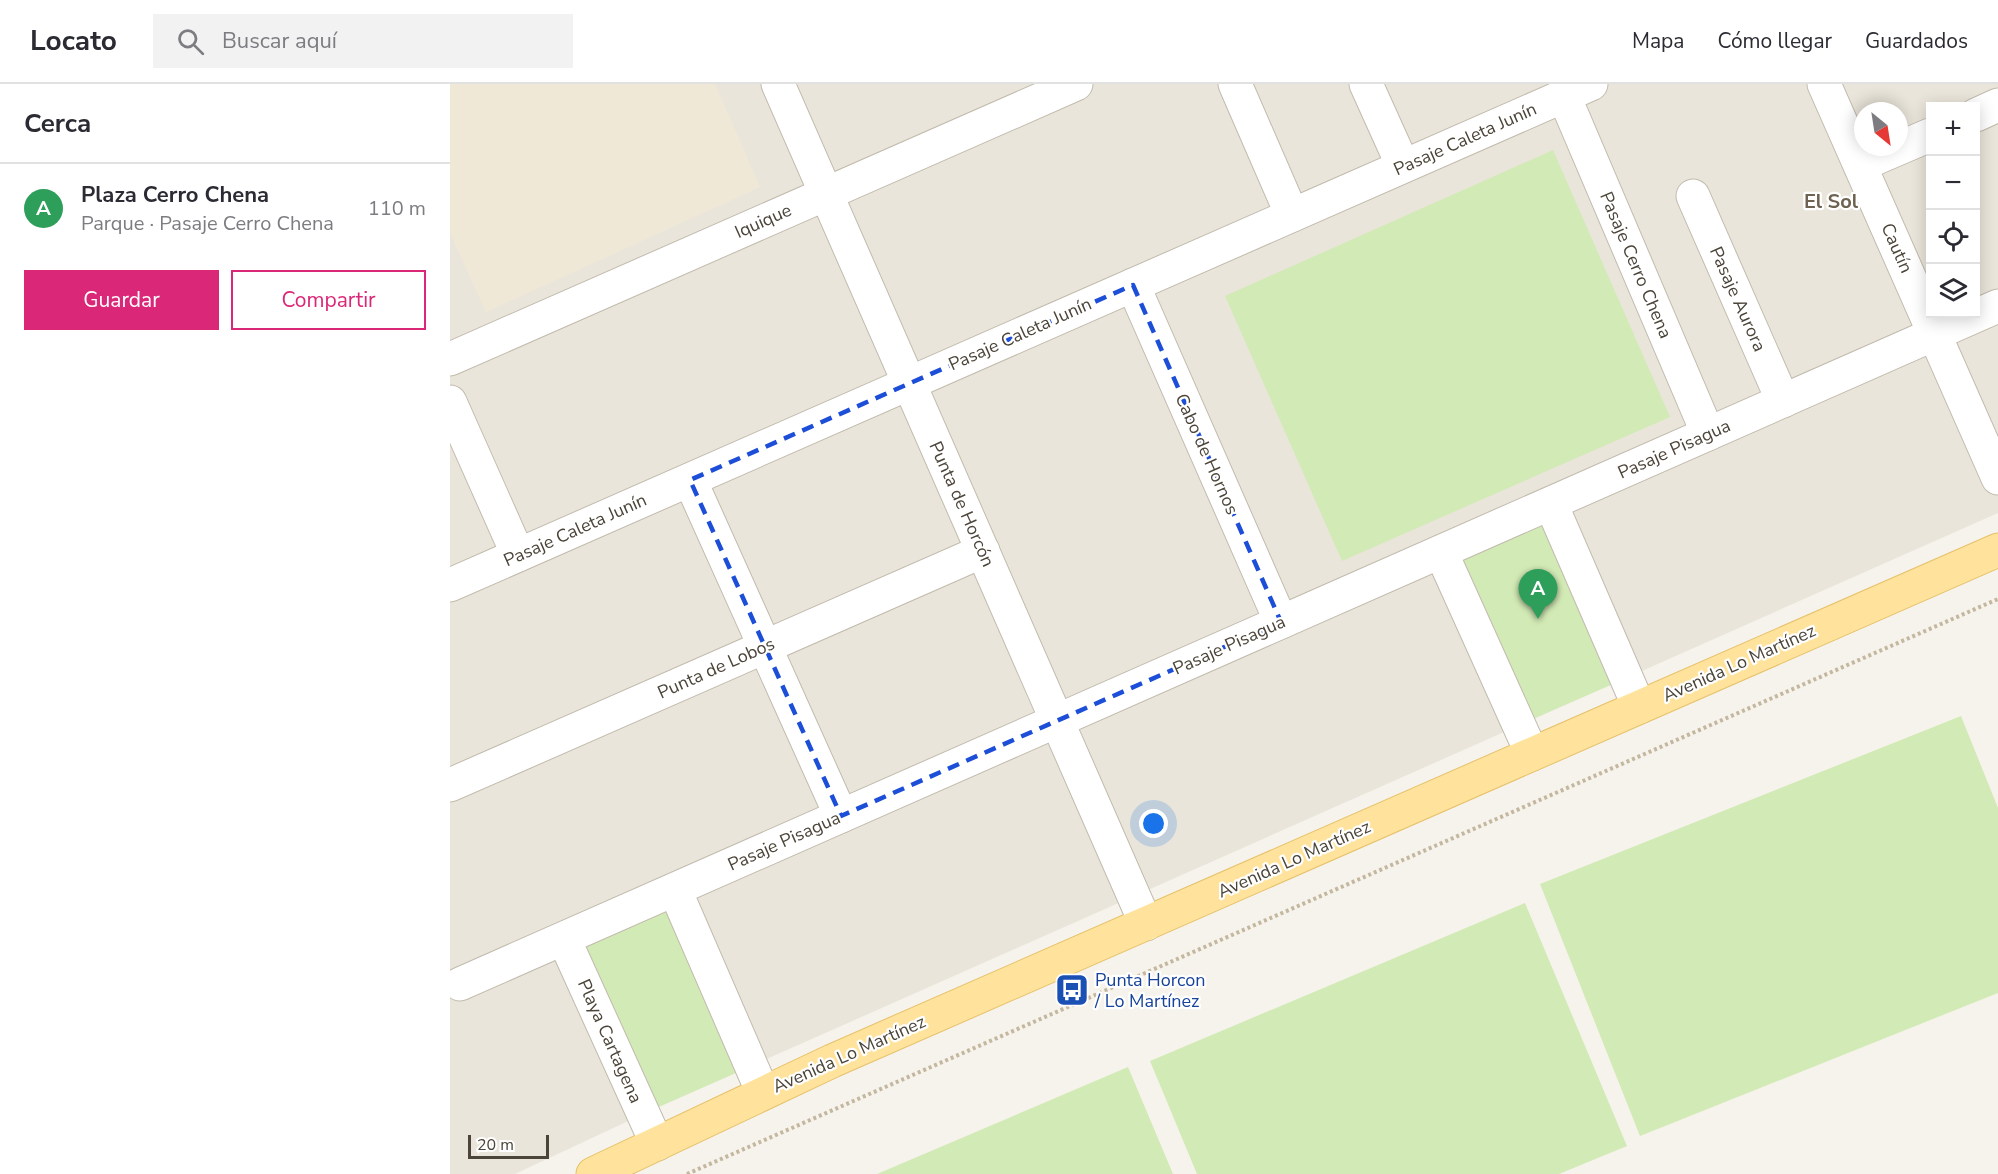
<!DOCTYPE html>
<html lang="es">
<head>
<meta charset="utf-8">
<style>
	body { margin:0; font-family:"Nunito Sans",sans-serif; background:#f2f2f3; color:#2b2b33 }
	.controls { position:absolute; right:18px; top:18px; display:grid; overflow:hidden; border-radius:0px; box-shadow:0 3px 15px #0003 }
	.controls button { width:54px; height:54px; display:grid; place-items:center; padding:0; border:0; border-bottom:2px solid #e1e1e2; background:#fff; color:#2b2b33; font:30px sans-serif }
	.compass { position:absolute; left:1404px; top:18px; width:54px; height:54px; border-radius:50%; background:#fff; box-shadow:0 3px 15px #0003; rotate:150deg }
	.scale { position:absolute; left:18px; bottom:15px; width:81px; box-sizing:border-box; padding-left:6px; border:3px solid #4b4439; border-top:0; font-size:16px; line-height:21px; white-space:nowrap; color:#4b4439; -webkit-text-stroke:4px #fff; paint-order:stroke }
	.you { position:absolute; left:704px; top:740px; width:21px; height:21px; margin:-15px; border:4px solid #fff; border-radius:50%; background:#1a73e8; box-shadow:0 0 0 9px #1a73e833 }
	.badge { display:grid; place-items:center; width:39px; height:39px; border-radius:50%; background:#db2777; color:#fff; font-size:20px; font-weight:700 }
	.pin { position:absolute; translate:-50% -50px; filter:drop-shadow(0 2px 3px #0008) }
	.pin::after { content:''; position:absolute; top:32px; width:21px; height:18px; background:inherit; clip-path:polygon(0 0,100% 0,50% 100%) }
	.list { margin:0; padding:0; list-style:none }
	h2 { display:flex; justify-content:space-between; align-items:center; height:78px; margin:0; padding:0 24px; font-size:26px }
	h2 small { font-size:20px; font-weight:400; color:#7c7c81 }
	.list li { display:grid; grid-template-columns:39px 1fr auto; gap:18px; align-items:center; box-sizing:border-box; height:90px; padding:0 24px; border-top:2px solid #e1e1e2 }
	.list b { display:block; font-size:22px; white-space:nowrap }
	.list p { margin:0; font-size:20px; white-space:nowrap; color:#7c7c81 }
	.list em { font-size:20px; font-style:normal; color:#7c7c81 }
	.actions { display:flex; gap:12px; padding:18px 24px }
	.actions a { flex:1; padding:14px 0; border:2px solid #db2777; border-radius:0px; text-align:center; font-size:21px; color:#db2777 }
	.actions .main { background:#db2777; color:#fff }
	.icon { flex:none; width:33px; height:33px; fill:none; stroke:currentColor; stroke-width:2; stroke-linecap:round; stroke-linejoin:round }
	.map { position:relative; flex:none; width:1548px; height:1090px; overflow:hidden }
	header { display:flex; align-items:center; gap:36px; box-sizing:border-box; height:84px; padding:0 30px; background:#fff; border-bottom:2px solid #e1e1e2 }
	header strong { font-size:28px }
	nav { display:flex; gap:33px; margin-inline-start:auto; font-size:21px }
	.search { width:420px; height:54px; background:#f2f2f3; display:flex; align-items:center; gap:15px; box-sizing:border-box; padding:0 21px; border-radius:0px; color:#7c7c81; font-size:22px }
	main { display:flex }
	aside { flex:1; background:#fff }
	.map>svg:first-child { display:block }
</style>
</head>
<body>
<header>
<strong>Locato</strong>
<div class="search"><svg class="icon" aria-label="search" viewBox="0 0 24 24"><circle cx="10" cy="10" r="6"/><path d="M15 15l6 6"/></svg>Buscar aquí</div>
<nav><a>Mapa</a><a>Cómo llegar</a><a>Guardados</a></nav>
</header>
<main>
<aside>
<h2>Cerca<small></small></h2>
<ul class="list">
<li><span class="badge" style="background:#2e9e5b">A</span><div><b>Plaza Cerro Chena</b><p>Parque · Pasaje Cerro Chena</p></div><em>110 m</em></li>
</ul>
<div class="actions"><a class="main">Guardar</a><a>Compartir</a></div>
</aside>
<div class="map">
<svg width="1548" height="1090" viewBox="0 0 1548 1090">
	<rect width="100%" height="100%" fill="#f6f3ec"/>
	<path fill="#eae5da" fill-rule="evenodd" d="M0,0H1548V429L204,1025L65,1090H0ZM1480,22H1526V230H1480ZM1413,27H1449V63H1413Z"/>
	<polygon fill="#efe8d6" points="0,0 265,0 310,103 36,228 0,149"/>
	<g fill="#d2eab5">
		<polygon points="1103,66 1220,333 892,477 775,212"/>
		<polygon points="1100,430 1172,596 1076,638 1003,473"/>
		<polygon points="1511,632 1548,724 1548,909 1190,1052 1090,800"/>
		<polygon points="218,819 295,985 204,1025 125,861"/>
		<polygon points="1075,819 1177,1062 1109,1090 747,1090 700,977"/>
		<polygon points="678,983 723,1090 427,1090"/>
	</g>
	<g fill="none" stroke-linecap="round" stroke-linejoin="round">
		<defs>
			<g id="minor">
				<polyline points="328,0 696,840"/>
				<polyline points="785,0 842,131"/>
				<polyline points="916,0 953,82"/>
				<polyline points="1374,0 1548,394"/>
				<polyline points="1114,12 1258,350"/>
				<polyline points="1526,31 1548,21"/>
				<polyline points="1410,81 1480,51"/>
				<polyline points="1243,112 1333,317"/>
				<polyline points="683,201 831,538"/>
				<polyline points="0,275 626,0"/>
				<polyline points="0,318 68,471"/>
				<polyline points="240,396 391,732"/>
				<polyline points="1101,420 1189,623"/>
				<polyline points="991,468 1082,670"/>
				<polyline points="0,501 1141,0"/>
				<polyline points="0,701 533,467"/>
				<polyline points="225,806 313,1009"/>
				<polyline points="114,855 207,1060"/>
				<polyline points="10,900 1548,222"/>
			</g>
			<polyline id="major" points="143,1090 382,977 1548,466"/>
		</defs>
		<use href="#minor" stroke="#c2bbae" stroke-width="35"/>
		<use href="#major" stroke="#e6c16a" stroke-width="35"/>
		<polyline stroke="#c4b79f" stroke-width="4" stroke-dasharray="3 3" stroke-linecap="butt" points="237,1090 1548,515"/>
		<use href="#minor" stroke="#fff" stroke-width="33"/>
		<use href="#major" stroke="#ffe39c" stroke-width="33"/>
	</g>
	<path fill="none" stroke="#1d4ed8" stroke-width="4.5" stroke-dasharray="12 8" stroke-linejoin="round" d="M683,201L831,538L391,732L240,396Z"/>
	<defs>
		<symbol id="bus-square" viewBox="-11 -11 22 22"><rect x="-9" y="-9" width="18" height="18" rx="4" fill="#1a4fb4" stroke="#fff"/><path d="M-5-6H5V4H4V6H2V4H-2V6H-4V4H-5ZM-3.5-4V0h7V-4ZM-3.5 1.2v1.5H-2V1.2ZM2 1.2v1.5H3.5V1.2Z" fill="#fff"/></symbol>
	</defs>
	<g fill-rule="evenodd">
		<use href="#bus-square" x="603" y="887" width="38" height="38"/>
	</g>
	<g text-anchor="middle" stroke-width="4.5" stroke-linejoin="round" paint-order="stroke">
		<g font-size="18" fill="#4b4439" stroke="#fff">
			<text transform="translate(1015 55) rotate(-24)" y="6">Pasaje Caleta Junín</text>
			<text transform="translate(313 137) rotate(-24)" y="6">Iquique</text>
			<text transform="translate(1447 164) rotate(66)" y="6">Cautín</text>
			<text transform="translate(1186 181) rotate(67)" y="6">Pasaje Cerro Chena</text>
			<text transform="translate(1288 215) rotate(66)" y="6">Pasaje Aurora</text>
			<text transform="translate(570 250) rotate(-24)" y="6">Pasaje Caleta Junín</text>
			<text transform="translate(1224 365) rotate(-24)" y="6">Pasaje Pisagua</text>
			<text transform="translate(757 370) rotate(66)" y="6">Cabo de Hornos</text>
			<text transform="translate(512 420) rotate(66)" y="6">Punta de Horcón</text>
			<text transform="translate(125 446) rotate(-24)" y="6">Pasaje Caleta Junín</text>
			<text transform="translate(779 561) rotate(-24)" y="6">Pasaje Pisagua</text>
			<text transform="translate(1289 579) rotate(-24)" y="6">Avenida Lo Martínez</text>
			<text transform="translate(266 584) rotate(-24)" y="6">Punta de Lobos</text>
			<text transform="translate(334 757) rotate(-24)" y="6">Pasaje Pisagua</text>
			<text transform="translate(844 775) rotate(-24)" y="6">Avenida Lo Martínez</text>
			<text transform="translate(160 957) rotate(66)" y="6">Playa Cartagena</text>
			<text transform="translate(399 970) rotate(-24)" y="6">Avenida Lo Martínez</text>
		</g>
		<g font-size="18" fill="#164399" stroke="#fff" text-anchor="start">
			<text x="645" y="902">Punta Horcon<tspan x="645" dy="21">/ Lo Martínez</tspan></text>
		</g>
		<g font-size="20" font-weight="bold" fill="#6e6250" stroke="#fff">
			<text x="1381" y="124">El Sol</text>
		</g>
	</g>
</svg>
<div class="controls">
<button>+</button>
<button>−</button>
<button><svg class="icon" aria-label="locate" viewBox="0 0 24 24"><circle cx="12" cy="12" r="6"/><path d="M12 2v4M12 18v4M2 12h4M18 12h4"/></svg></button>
<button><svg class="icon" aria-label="layers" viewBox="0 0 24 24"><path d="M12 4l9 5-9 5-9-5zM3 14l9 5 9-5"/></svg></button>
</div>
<svg class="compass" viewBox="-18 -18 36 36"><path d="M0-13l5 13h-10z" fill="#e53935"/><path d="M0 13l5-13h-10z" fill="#7c7c81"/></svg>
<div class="scale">20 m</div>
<div class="you"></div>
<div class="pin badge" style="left:1088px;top:535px;background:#2e9e5b">A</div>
</div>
</main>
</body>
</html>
